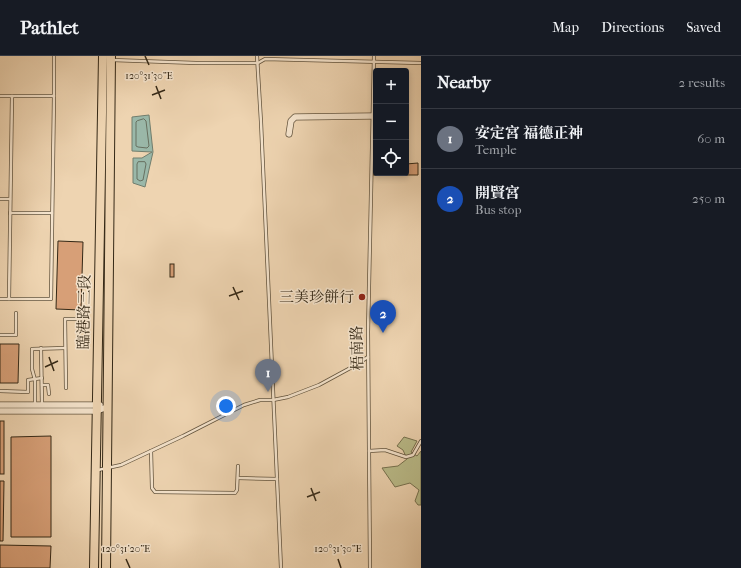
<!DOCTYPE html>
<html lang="en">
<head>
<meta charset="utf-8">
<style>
	body { margin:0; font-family:"IM FELL French Canon","Noto Serif TC",serif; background:#20242c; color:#f1f3f6 }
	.controls { position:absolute; right:12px; top:12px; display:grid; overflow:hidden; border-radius:4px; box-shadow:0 2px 6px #0003 }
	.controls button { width:36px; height:36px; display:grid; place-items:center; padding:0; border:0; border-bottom:1px solid #363941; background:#171b24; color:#f1f3f6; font:20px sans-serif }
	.you { position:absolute; left:226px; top:350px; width:14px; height:14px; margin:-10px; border:3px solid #fff; border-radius:50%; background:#1a73e8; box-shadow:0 0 0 6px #1a73e833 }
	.badge { display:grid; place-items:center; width:26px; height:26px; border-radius:50%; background:#c59692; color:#fff; font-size:13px; font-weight:700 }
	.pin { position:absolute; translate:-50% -33px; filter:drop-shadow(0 1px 2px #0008) }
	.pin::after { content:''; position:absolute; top:21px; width:14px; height:12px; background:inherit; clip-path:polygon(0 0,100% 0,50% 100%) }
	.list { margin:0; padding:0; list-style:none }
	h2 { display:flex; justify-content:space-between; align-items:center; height:52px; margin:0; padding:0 16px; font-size:17px }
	h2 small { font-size:13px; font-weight:400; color:#9ea1a6 }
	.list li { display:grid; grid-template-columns:26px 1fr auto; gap:12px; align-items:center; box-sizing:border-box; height:60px; padding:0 16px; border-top:1px solid #363941 }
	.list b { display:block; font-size:15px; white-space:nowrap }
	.list p { margin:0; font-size:13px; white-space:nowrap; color:#9ea1a6 }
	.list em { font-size:13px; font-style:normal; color:#9ea1a6 }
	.icon { flex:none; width:22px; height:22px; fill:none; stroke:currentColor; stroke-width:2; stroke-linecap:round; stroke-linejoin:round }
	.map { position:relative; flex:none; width:421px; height:512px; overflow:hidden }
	header { display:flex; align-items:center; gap:24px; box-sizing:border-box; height:56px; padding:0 20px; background:#171b24; border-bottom:1px solid #363941 }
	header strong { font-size:19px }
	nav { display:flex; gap:22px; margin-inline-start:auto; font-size:14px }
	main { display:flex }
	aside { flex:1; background:#171b24 }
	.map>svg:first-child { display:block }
</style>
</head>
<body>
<header>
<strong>Pathlet</strong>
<nav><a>Map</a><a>Directions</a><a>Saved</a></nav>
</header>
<main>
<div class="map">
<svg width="421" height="512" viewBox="0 0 421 512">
	<rect width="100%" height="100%" fill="#eed4b1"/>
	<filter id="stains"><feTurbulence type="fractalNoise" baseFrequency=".005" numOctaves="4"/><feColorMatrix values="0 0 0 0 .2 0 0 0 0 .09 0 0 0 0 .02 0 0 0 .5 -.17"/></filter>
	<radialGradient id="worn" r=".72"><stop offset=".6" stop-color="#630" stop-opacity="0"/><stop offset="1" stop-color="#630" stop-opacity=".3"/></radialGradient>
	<polygon fill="#babc8a" stroke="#777250" points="404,381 417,385 411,396 417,400 421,395 421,449 418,449 415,445 419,434 410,427 395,431 382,412 398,410 407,403 403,394 397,390"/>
	<polygon fill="#9ab8a9" stroke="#717e6e" points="149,59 153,96 145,131 133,127 133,102 142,102 152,96 132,95 132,61"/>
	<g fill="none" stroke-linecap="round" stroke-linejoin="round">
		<g stroke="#677060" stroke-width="1">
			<polygon points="144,63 146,65 149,90 147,92 138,91 136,90 136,66 137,65"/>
			<polygon points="145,106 146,108 143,124 140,125 137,123 137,108 138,106"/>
		</g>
	</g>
	<g fill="#d79f77" stroke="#342816">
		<polygon points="373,105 376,105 376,117 406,117 406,108 418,107 418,119 373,119"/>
		<polygon points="58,185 83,186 81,254 56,253"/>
		<rect x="170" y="208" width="4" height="13"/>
		<polygon points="0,288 19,288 18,327 0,327"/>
		<rect x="0" y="365" width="4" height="53"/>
		<polygon points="51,380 51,481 11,481 11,381"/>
		<polygon points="0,425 4,425 3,485 0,485"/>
		<polygon points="0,489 51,490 50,512 0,512"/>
	</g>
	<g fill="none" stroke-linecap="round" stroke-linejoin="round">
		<defs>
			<g id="service">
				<polyline points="257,0 261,66 281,512"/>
				<polyline points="112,4 196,7 258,7 265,3 421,7"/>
				<polyline points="0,40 54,40 51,243 0,243"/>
				<polyline points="54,40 54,0"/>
				<polyline points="0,143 10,143"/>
				<polyline points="10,157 52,157"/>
				<polyline points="9,243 12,40"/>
				<polyline points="0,279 16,279 16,257"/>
				<polyline points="41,292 42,349"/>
				<polyline points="42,329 48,329 49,338"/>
				<polyline points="66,332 65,263 80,263"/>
				<polyline points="0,335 28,336 28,324 42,322"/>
				<polyline points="35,348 35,324 32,313 32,293 65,292"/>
				<polyline points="151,395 152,432 155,436 235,437 237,434 238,410"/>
				<polyline points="369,395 385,394 406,401 413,399 421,385"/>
				<polyline points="98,414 121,409 183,380 244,349 260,344 273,344 288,341 319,329 354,310 368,301"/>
				<polyline points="238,422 277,423"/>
				<polyline points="370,512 368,276 374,0"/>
			</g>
			<g id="minor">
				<polyline points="289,78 291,65 295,61 372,60"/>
				<polyline points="0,349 100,349"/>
				<polyline points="0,355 97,355 107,351"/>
			</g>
			<g id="primary">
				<polyline points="94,512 103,0"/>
				<polyline points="106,512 111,0"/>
			</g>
		</defs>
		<use href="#service" stroke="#62533d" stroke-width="4"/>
		<use href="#minor" stroke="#62533d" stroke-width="7"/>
		<use href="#primary" stroke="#342816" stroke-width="10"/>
		<use href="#service" stroke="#f4e3cc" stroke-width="2.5"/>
		<use href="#minor" stroke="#f4e3cc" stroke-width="5.5"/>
		<use href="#primary" stroke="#eed4b1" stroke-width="8"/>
	</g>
	<path fill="none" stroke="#342816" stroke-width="1.5" d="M145,0L149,9M156,30L161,43M152,39L165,34M233,231L239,244M229,240L243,235M49,301L54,315M45,311L58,305M311,432L316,445M307,441L320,436M126,503L130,512M338,503L341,512"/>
	<circle fill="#8f2418" stroke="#f4e3cc" stroke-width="1.5" cx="362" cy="241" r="4"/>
	<g text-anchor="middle" stroke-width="3" stroke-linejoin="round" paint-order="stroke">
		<g font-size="15" fill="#342816" stroke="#f4e3cc" text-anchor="end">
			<text x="354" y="246">三美珍餅行</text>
		</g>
		<g font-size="15" fill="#342816" stroke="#f4e3cc">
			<text transform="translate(84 256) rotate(-89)" y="5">臨港路三段</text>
			<text transform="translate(357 292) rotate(-91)" y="5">梧南路</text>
		</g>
	</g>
	<g font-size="10" text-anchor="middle" fill="#342816" stroke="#f4e3cc" stroke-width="3" stroke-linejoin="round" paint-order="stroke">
		<text x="149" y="23">120°31'30"E</text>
		<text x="126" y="496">120°31'20"E</text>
		<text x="338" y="496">120°31'30"E</text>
	</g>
	<rect width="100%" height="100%" filter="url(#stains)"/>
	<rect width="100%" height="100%" fill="url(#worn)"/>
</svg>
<div class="controls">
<button>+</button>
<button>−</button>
<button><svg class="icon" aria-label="locate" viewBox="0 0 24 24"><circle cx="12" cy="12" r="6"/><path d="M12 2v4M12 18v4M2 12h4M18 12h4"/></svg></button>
</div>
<div class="you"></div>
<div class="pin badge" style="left:268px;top:336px;background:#6b7280">1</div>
<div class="pin badge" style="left:383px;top:277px;background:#1a4fb4">2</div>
</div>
<aside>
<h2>Nearby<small>2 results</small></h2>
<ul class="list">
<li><span class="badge" style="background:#6b7280">1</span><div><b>安定宮 福德正神</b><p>Temple</p></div><em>60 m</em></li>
<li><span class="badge" style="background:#1a4fb4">2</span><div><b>開賢宮</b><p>Bus stop</p></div><em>250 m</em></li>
</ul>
</aside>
</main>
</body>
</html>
